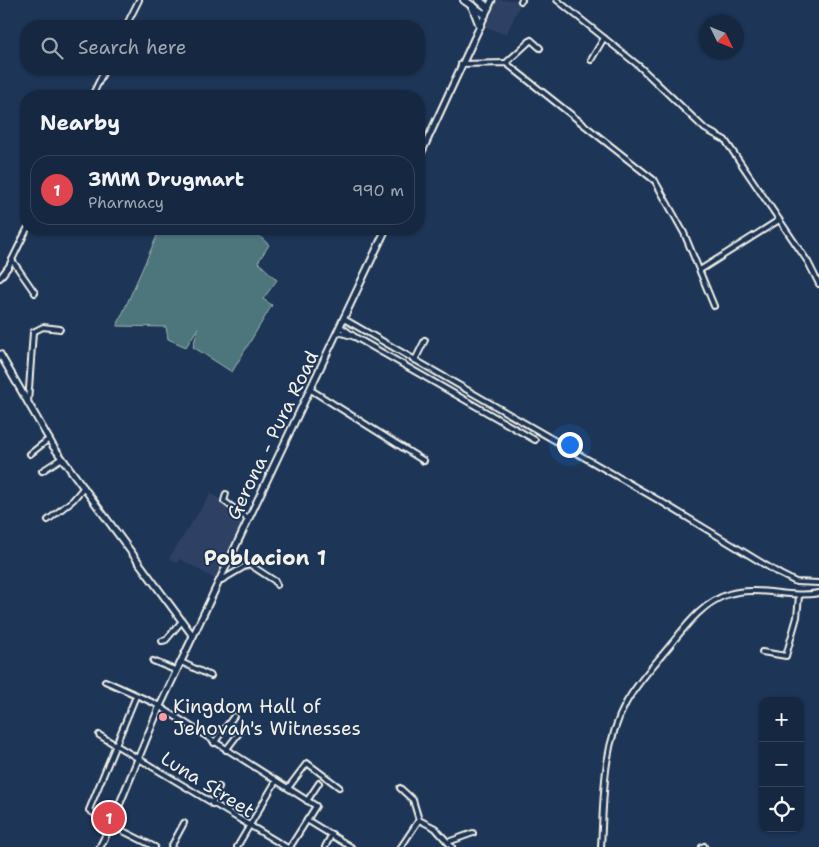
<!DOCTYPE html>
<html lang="en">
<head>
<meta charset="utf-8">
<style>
	body { margin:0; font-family:"Shantell Sans",sans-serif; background:#23344c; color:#f1f3f6 }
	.controls { position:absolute; right:15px; bottom:15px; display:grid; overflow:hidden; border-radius:10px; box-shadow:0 1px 4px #0004 }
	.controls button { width:45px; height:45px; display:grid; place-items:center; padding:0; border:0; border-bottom:1px solid #35445a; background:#162841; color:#f1f3f6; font:25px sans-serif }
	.compass { position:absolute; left:699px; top:15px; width:45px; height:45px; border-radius:50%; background:#162841; box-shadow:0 1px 4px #0004; rotate:133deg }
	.you { position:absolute; left:569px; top:444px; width:18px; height:18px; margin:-12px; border:4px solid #fff; border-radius:50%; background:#1a73e8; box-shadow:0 0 0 8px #1a73e833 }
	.badge { display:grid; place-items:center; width:32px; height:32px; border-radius:50%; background:#8abfa5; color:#fff; font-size:16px; font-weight:700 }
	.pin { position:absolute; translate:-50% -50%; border:2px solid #fff; box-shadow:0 1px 5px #0006 }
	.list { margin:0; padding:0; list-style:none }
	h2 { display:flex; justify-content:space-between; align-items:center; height:65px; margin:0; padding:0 20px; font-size:21px }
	h2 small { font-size:16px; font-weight:400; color:#9ea6b1 }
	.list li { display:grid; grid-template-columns:32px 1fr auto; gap:15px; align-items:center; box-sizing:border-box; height:70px; margin:0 10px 10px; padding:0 10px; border:1px solid #35445a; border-radius:20px }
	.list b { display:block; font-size:19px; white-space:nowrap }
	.list p { margin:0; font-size:16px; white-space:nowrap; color:#9ea6b1 }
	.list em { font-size:16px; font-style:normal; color:#9ea6b1 }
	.icon { flex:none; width:28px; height:28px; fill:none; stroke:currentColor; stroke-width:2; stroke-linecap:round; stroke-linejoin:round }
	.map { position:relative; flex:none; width:819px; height:847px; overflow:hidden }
	.search { position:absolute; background:#162841; box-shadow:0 1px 4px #0004; left:20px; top:20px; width:405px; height:55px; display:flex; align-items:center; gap:12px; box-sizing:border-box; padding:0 18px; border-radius:20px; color:#9ea6b1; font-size:19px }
	.panel { position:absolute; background:#162841; box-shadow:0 1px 4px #0004; left:20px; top:90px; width:405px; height:145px; border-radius:20px }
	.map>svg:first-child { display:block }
</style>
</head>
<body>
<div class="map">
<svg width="819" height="847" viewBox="0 0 819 847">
	<rect width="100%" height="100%" fill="#1d3557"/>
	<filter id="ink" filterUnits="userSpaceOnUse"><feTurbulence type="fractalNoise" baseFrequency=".02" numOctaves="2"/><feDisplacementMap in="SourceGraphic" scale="10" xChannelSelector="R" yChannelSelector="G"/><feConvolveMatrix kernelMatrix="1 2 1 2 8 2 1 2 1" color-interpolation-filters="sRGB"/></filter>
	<g filter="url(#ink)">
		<g fill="#2f4164">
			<polygon points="496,0 522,0 506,35 484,26"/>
			<polygon points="211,493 245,518 215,579 180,559 177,563 169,558"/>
		</g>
		<polygon fill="#4e767b" stroke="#a1b4b2" points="160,229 252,229 269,245 258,262 277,280 263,299 272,305 232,372 193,347 198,328 186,347 168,339 166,327 117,326"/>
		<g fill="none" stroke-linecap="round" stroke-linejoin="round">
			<g stroke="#879fac" stroke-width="1">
				<polyline points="123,26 136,0"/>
				<polyline points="89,96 103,69"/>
				<polyline points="0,272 6,265 26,225"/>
			</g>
			<defs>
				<g id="street">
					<polyline points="557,0 639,66 705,129 725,140 808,262 819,284"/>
					<polyline points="521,1 522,0"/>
					<polyline points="126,26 139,0"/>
					<polyline points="591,60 604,38"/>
					<polyline points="506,63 531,40 540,48"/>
					<polyline points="461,64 506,63 655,181 684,233 714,306"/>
					<polyline points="92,96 105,69"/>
					<polyline points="12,260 35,293"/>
					<polyline points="700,270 779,220"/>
					<polyline points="0,278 9,266 27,229"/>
					<polyline points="344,319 665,504 780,574 796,582 819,583"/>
					<polyline points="341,327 355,337"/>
					<polyline points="338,332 355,337 535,440"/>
					<polyline points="415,360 425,340"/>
					<polyline points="311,390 424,461"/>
					<polyline points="28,403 33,332 43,327 60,329"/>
					<polyline points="30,454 49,439"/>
					<polyline points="42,471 62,458"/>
					<polyline points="226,494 224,501 248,519"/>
					<polyline points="48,520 73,500 84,487"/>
					<polyline points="220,581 249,564 275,581 277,585"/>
					<polyline points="162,641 166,640 182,621"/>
					<polyline points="762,652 786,656 797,617 799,596"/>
					<polyline points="153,661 177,671"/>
					<polyline points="181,662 211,676"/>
					<polyline points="105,681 154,703 316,806 290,847"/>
					<polyline points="136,696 89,810 111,825 155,847"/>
					<polyline points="99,735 286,847"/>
					<polyline points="214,743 234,716"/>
					<polyline points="226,750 239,733"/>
					<polyline points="288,788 307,763 339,787"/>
					<polyline points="400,788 413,800 419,820 435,828 452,847"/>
					<polyline points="307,801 319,783"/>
					<polyline points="212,804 219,787"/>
					<polyline points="307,820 351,847"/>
					<polyline points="448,842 473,833"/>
					<polyline points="171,847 184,823"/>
					<polyline points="237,847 276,781"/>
					<polyline points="325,847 332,834"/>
					<polyline points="401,847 419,820"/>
					<path d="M601,847C604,798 602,747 626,703C638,681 657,662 672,643C688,623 704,602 729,594C758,585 789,599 819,593"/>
					<polyline points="702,847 704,846"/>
				</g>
				<g id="secondary">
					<polyline points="419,158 492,0"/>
					<polyline points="0,354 53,446 193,636"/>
					<polyline points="100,847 111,825 159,708 386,229"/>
				</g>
				<g id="highway">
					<polyline points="464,0 485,15"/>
					<polyline points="479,0 488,8"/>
					<polyline points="473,8 480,26"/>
				</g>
			</defs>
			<use href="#street" stroke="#f4f1e8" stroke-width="8"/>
			<use href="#secondary" stroke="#f4f1e8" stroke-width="9"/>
			<use href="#highway" stroke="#f4f1e8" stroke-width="10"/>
			<use href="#street" stroke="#1d3557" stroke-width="4"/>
			<use href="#secondary" stroke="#1d3557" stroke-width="5"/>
			<use href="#highway" stroke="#1d3557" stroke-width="6"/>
		</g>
	</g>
	<circle fill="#ff9aa2" stroke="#1d3557" stroke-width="2" cx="163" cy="717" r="5"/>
	<g text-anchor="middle" stroke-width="4" stroke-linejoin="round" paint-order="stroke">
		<g font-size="19" fill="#f4f1e8" stroke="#1d3557">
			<text transform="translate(272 435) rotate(-64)" y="7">Gerona - Pura Road</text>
			<text transform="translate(208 784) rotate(32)" y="7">Luna Street</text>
		</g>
		<g font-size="19" fill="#f4f1e8" stroke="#1d3557" text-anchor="start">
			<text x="173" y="713">Kingdom Hall of<tspan x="173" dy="22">Jehovah's Witnesses</tspan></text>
		</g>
		<g font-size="21" font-weight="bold" fill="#f4f1e8" stroke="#1d3557">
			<text x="265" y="565">Poblacion 1</text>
		</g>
	</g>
</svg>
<div class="controls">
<button>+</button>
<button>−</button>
<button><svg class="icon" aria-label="locate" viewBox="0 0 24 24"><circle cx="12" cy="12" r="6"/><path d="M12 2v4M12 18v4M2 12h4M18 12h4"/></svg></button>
</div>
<svg class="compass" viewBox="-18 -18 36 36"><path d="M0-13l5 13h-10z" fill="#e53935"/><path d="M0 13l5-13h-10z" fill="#9ea6b1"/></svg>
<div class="you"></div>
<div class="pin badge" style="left:109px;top:818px;background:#e0444e">1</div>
<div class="search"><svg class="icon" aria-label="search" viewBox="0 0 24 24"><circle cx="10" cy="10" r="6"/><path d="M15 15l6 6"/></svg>Search here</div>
<section class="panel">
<h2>Nearby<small></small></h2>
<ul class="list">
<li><span class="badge" style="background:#e0444e">1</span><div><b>3MM Drugmart</b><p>Pharmacy</p></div><em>990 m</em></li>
</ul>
</section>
</div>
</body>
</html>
